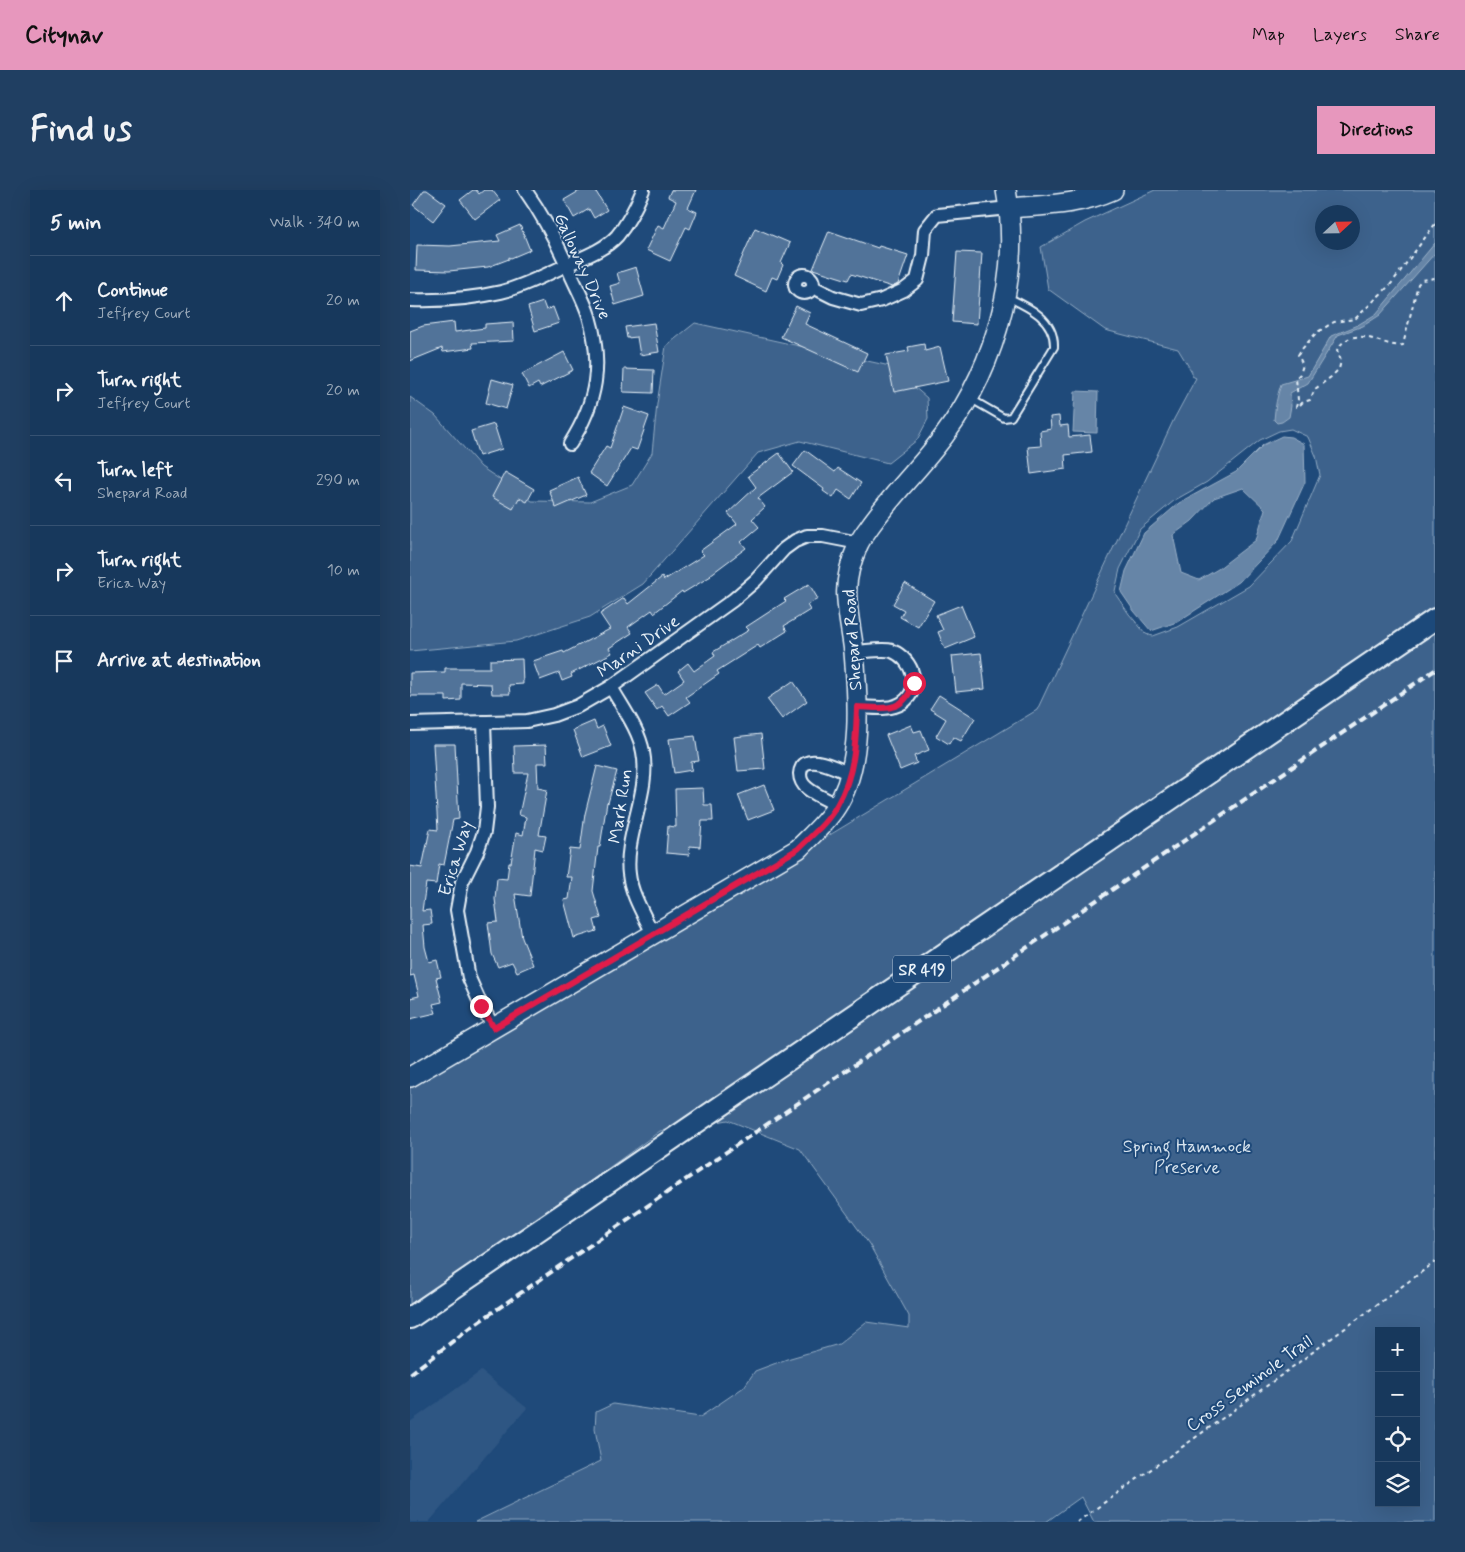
<!DOCTYPE html>
<html lang="en">
<head>
<meta charset="utf-8">
<style>
	body { margin:0; font-family:Mynerve,sans-serif; background:#203f62; color:#f1f3f6 }
	.controls { position:absolute; right:15px; bottom:15px; display:grid; overflow:hidden; border-radius:0px; box-shadow:0 5px 20px #0002 }
	.controls button { width:45px; height:45px; display:grid; place-items:center; padding:0; border:0; border-bottom:1px solid #365272; background:#17385c; color:#f1f3f6; font:25px sans-serif }
	.compass { position:absolute; left:905px; top:15px; width:45px; height:45px; border-radius:50%; background:#17385c; box-shadow:0 5px 20px #0002; rotate:68deg }
	.stop { position:absolute; width:15px; height:15px; margin:-11px; border:4px solid #e11d48; border-radius:50%; background:#fff }
	.stop.end { background:#e11d48; border-color:#fff; box-shadow:0 1px 5px #0008 }
	.list { margin:0; padding:0; list-style:none }
	h2 { display:flex; justify-content:space-between; align-items:center; height:65px; margin:0; padding:0 20px; font-size:21px }
	h2 small { font-size:16px; font-weight:400; color:#9eacbb }
	.list li { display:grid; grid-template-columns:32px 1fr auto; gap:15px; align-items:center; box-sizing:border-box; height:90px; padding:0 20px; border-top:1px solid #365272 }
	.list b { display:block; font-size:19px; white-space:nowrap }
	.list p { margin:0; font-size:16px; white-space:nowrap; color:#9eacbb }
	.list em { font-size:16px; font-style:normal; color:#9eacbb }
	.icon { flex:none; width:28px; height:28px; fill:none; stroke:currentColor; stroke-width:2; stroke-linecap:round; stroke-linejoin:round }
	.map { position:relative; flex:none; width:1025px; height:1332px; overflow:hidden; border-radius:0px }
	header { display:flex; align-items:center; gap:30px; box-sizing:border-box; height:70px; padding:0 25px; background:#e797bd; color:#111 }
	header strong { font-size:24px }
	nav { display:flex; gap:28px; margin-inline-start:auto; font-size:18px }
	.intro { display:flex; align-items:center; justify-content:space-between; box-sizing:border-box; height:120px; padding:0 30px }
	h1 { margin:0; font-size:35px }
	.button { padding:12px 22px; border-radius:0px; background:#e797bd; color:#111; font-size:18px; font-weight:700 }
	main { display:flex; gap:30px; padding:0 30px }
	aside { flex:1; background:#17385c; border-radius:0px; box-shadow:0 5px 20px #0002 }
	.map>svg:first-child { display:block }
</style>
</head>
<body>
<header>
<strong>Citynav</strong>
<nav><a>Map</a><a>Layers</a><a>Share</a></nav>
</header>
<div class="intro"><h1>Find us</h1><a class="button">Directions</a></div>
<main>
<aside>
<h2>5 min<small>Walk · 340 m</small></h2>
<ul class="list">
<li><svg class="icon" aria-label="ahead" viewBox="0 0 24 24"><path d="M12 20V5M6 11l6-6 6 6"/></svg><div><b>Continue</b><p>Jeffrey Court</p></div><em>20 m</em></li>
<li><svg class="icon" aria-label="right" viewBox="0 0 24 24"><path d="M7 20v-9h11M14 6l5 5-5 5"/></svg><div><b>Turn right</b><p>Jeffrey Court</p></div><em>20 m</em></li>
<li><svg class="icon" aria-label="left" viewBox="0 0 24 24"><path d="M17 20v-9H6M10 6l-5 5 5 5"/></svg><div><b>Turn left</b><p>Shepard Road</p></div><em>290 m</em></li>
<li><svg class="icon" aria-label="right" viewBox="0 0 24 24"><path d="M7 20v-9h11M14 6l5 5-5 5"/></svg><div><b>Turn right</b><p>Erica Way</p></div><em>10 m</em></li>
<li><svg class="icon" aria-label="arrive" viewBox="0 0 24 24"><path d="M6 21V4h12l-3 4 3 4H6"/></svg><div><b>Arrive at destination</b></div></li>
</ul>
</aside>
<div class="map">
<svg width="1025" height="1332" viewBox="0 0 1025 1332">
	<rect width="100%" height="100%" fill="#1f4a7a"/>
	<filter id="ink" filterUnits="userSpaceOnUse"><feTurbulence type="fractalNoise" baseFrequency=".02" numOctaves="2"/><feDisplacementMap in="SourceGraphic" scale="10" xChannelSelector="R" yChannelSelector="G"/><feConvolveMatrix kernelMatrix="1 2 1 2 8 2 1 2 1" color-interpolation-filters="sRGB"/></filter>
	<g filter="url(#ink)">
		<polygon fill="#2e5683" points="71,1181 117,1218 19,1332 0,1332 0,1232"/>
		<g fill="#3c628c" stroke="#92aac2" fill-rule="evenodd">
			<path d="M745,0H1025V422L268,938L250,941L0,1121V898L627,520L764,229L786,188L782,186V182L768,159L695,140L638,99L631,57L675,32ZM912,22H942V52H912ZM881,239L898,247L906,266L910,285L882,351L839,396L768,437L743,446L736,444L719,424L706,405L705,401L710,379L730,339L765,310L797,292L850,250L869,241Z"/>
			<polygon points="285,133 480,176 517,208 518,229 507,250 478,273 390,251 348,263 233,394 180,427 106,451 0,461 0,207 25,225 71,277 122,311 180,312 222,295 242,263 247,214 256,156"/>
			<path d="M1025,437V1332H684L671,1307L636,1332H65L191,1271L185,1239L186,1222L203,1214L290,1227L334,1197L345,1181L377,1169L429,1154L456,1132L499,1138V1126L459,1054L390,959L318,930L296,934ZM969,1141H1006V1313H969Z"/>
		</g>
		<g fill="#6685a7" stroke="#9ab0c7" fill-rule="evenodd">
			<path d="M1025,53V63L970,125L953,136L928,145L898,193L880,203L881,216L879,227L872,232L867,233L864,230C865,217 867,206 871,194L898,186L921,146L946,136L966,124Z"/>
			<polygon points="665,201 688,202 687,243 663,242"/>
			<path d="M872,246L881,247L894,254L895,292L868,351L829,392L767,432L741,441L724,421L711,402L716,381L734,343L769,313L826,282L853,255ZM833,298L855,319L846,350L808,379L789,390L771,383L763,345L782,331L804,308Z"/>
		</g>
		<g fill="#517399" stroke="#e8f1f8">
			<polygon points="14,0 17,0 36,14 23,31 3,15"/>
			<polygon points="63,0 66,0 69,4 74,0 82,0 90,10 65,29 50,10"/>
			<polygon points="171,0 185,0 197,20 184,28 179,19 164,28 154,10"/>
			<polygon points="261,0 286,0 278,18 287,22 280,39 276,37 260,71 236,60 248,35 254,38 266,11 258,7"/>
			<polygon points="110,35 120,60 101,68 99,67 99,69 78,77 39,81 6,80 7,55 40,56 90,51 87,45"/>
			<polygon points="345,38 380,53 371,73 373,75 367,89 362,87 356,101 324,86"/>
			<polygon points="419,41 468,58 469,56 498,65 488,94 482,97 441,84 438,90 403,79"/>
			<polygon points="547,62 572,63 567,134 542,132"/>
			<polygon points="226,77 234,106 205,115 200,96 210,93 207,83"/>
			<polygon points="133,112 136,120 143,117 149,133 125,141 118,117"/>
			<polygon points="386,116 400,123 395,134 457,163 448,182 371,147"/>
			<polygon points="44,132 45,142 75,138 75,134 103,132 104,151 62,153 63,158 33,162 32,158 0,171 0,141 13,136"/>
			<polygon points="244,133 249,162 230,165 227,147 217,148 215,137"/>
			<polygon points="514,154 515,161 530,157 538,191 484,202 476,165 499,161 498,157"/>
			<polygon points="154,162 163,180 130,197 128,193 119,198 112,184"/>
			<polygon points="214,179 244,180 243,203 213,202"/>
			<polygon points="82,189 103,195 96,219 76,213"/>
			<polygon points="214,217 239,226 227,260 221,258 197,296 179,283 196,256 200,258"/>
			<polygon points="649,226 650,236 658,235 659,247 680,245 682,262 655,265 656,279 621,284 618,257 631,256 630,241 641,239 640,227"/>
			<polygon points="84,234 92,259 69,266 61,241"/>
			<polygon points="395,260 425,282 428,278 451,293 441,309 428,300 423,308 413,301 414,299 383,276"/>
			<polygon points="369,263 383,282 348,308 355,317 342,329 349,337 331,352 336,358 300,385 301,386 273,403 272,401 244,423 242,420 218,437 222,443 199,458 202,463 161,484 162,487 152,491 149,483 130,490 123,471 153,461 154,463 200,439 190,424 214,408 218,414 252,387 254,390 294,365 290,361 327,334 318,323 346,297 338,286"/>
			<polygon points="95,282 124,299 117,312 109,308 103,319 82,307"/>
			<polygon points="168,287 176,305 146,318 139,300"/>
			<polygon points="495,393 524,411 508,437 490,427 494,420 483,414"/>
			<polygon points="399,394 408,409 397,415 400,420 374,436 377,441 350,458 348,455 307,481 309,484 276,507 280,512 259,526 252,516 247,520 235,503 248,495 254,504 274,490 268,481 278,473 284,481 305,466 303,462 339,440 336,437 376,411 374,409"/>
			<polygon points="551,415 564,447 535,459 528,442 533,440 526,425"/>
			<polygon points="571,463 575,499 546,502 542,466"/>
			<polygon points="112,469 113,494 99,495 100,504 82,504 81,494 51,493 51,510 36,511 36,506 0,506 0,483 35,482 35,478 80,478 80,470"/>
			<polygon points="383,491 397,511 372,529 357,509"/>
			<polygon points="529,505 565,528 551,551 543,547 539,554 526,546 536,529 520,519"/>
			<polygon points="184,531 187,539 193,536 201,556 173,567 163,540"/>
			<polygon points="501,535 504,542 511,540 519,560 504,566 507,573 490,580 476,545"/>
			<polygon points="351,544 355,579 328,581 324,547"/>
			<polygon points="285,546 289,571 281,572 282,580 264,583 259,549"/>
			<polygon points="23,554 45,554 49,629 43,630 34,675 29,674 26,694 16,693 12,721 20,720 22,734 13,735 15,757 19,772 27,770 31,787 26,788 32,812 23,814 26,823 0,829 0,808 9,806 4,785 0,786 0,676 12,678 20,639 28,640"/>
			<polygon points="136,555 137,573 127,573 128,598 137,600 129,645 136,646 133,660 125,658 120,706 105,704 112,748 123,775 107,782 102,772 88,777 82,764 78,733 88,732 85,709 87,688 97,689 99,673 101,673 106,643 113,645 116,627 109,625 118,583 105,583 104,556"/>
			<polygon points="187,576 207,581 198,613 197,612 190,657 188,657 183,701 191,728 184,730 187,741 164,748 154,710 159,709 162,687 156,687 160,659 170,660 175,624"/>
			<polygon points="354,595 364,620 338,630 328,605"/>
			<polygon points="293,598 294,615 302,615 303,631 292,631 290,657 280,656 279,665 256,663 258,636 266,637 265,599"/>
		</g>
		<g fill="none" stroke-linecap="round" stroke-linejoin="round">
			<defs>
				<path id="lane" d="M561,209L594,228L601,227L644,157C645,129 619,117 597,107"/>
				<g id="street">
					<path d="M115,0C134,27 149,56 162,87C168,100 175,113 179,126C193,174 187,212 160,254"/>
					<circle cx="394" cy="94" r="9"/>
					<polyline points="403,97 423,107 451,115 472,110 494,100 507,90 513,66 515,40 527,25 600,18"/>
					<path d="M0,110C31,111 61,109 91,102C115,96 139,83 161,73C177,66 195,59 207,46C219,32 226,17 233,0"/>
					<path d="M444,462C454,462 473,458 482,461C503,469 513,499 492,513C479,521 461,517 447,517"/>
					<path d="M201,497C212,517 229,539 233,562C241,600 214,646 219,684C221,704 234,725 243,744"/>
					<polyline points="74,532 77,617 74,642 67,662 52,692 47,720 59,788 71,815 84,838"/>
					<polyline points="0,534 117,531 144,525 168,516 201,497 323,410 346,390 374,359 385,351 397,346 413,346 449,353"/>
					<path d="M427,615C418,610 405,605 397,598C393,595 390,589 390,584C392,559 428,579 440,584"/>
				</g>
				<g id="secondary">
					<path d="M600,18C636,15 669,15 703,0"/>
					<path d="M0,887L388,659C402,645 416,633 426,617C453,576 448,508 444,462C442,445 438,427 437,410C435,392 441,371 448,355C451,348 456,342 460,336C479,309 502,286 523,260C581,190 613,91 596,0"/>
				</g>
				<polyline id="primary" points="0,1128 1025,429"/>
			</defs>
			<use href="#lane" stroke="#e8f1f8" stroke-width="10"/>
			<use href="#street" stroke="#e8f1f8" stroke-width="16"/>
			<use href="#secondary" stroke="#e8f1f8" stroke-width="22"/>
			<use href="#primary" stroke="#e8f1f8" stroke-width="24"/>
			<g stroke="#e8f1f8" stroke-width="2" stroke-dasharray="4 4" stroke-linecap="butt">
				<path d="M1025,34L981,94L945,129L924,132L906,143L891,160L888,165L893,175L890,184L886,188L888,210L886,217H888L893,212L900,210L905,199L921,187L929,179L931,171L927,160C944,131 974,159 993,155L1008,94L1012,90L1025,88"/>
				<polyline points="667,1332 824,1220 1025,1072"/>
			</g>
			<use href="#lane" stroke="#1f4a7a" stroke-width="6"/>
			<use href="#street" stroke="#1f4a7a" stroke-width="12"/>
			<use href="#secondary" stroke="#1f4a7a" stroke-width="19"/>
			<use href="#primary" stroke="#1f4a7a" stroke-width="20"/>
			<polyline stroke="#e8f1f8" stroke-width="4" stroke-dasharray="8 4" stroke-linecap="butt" points="0,1184 64,1135 262,999 1025,480"/>
		</g>
	</g>
	<g fill="none" stroke-linecap="round" stroke-linejoin="round" filter="url(#ink)">
		<path stroke="#e11d48" stroke-width="6" d="M71,816L84,838L388,659C402,645 418,632 427,615C445,585 446,550 447,517C474,518 493,524 504,493"/>
	</g>
	<g text-anchor="middle" stroke-width="4" stroke-linejoin="round" paint-order="stroke">
		<rect fill="#1f4a7a" stroke="#acbfd2" stroke-width="1" x="483" y="765.5" width="58" height="27" rx="4"/>
		<g font-size="16" font-weight="bold" fill="#e8f1f8">
			<text x="512" y="785">SR 419</text>
		</g>
		<g font-size="18" fill="#e8f1f8" stroke="#1f4a7a">
			<text transform="translate(173 76) rotate(66)" y="6">Galloway Drive</text>
			<text transform="translate(442 450) rotate(-94)" y="6">Shepard Road</text>
			<text transform="translate(228 456) rotate(-35)" y="6">Marni Drive</text>
			<text transform="translate(210 616) rotate(-81)" y="6">Mark Run</text>
			<text transform="translate(45 668) rotate(-73)" y="6">Erica Way</text>
			<text transform="translate(839 1193) rotate(-36)" y="6">Cross Seminole Trail</text>
		</g>
		<g font-size="18" fill="#d7e3ed" stroke="#1f4a7a">
			<text x="777" y="962">Spring Hammock<tspan x="777" dy="21">Preserve</tspan></text>
		</g>
	</g>
</svg>
<div class="controls">
<button>+</button>
<button>−</button>
<button><svg class="icon" aria-label="locate" viewBox="0 0 24 24"><circle cx="12" cy="12" r="6"/><path d="M12 2v4M12 18v4M2 12h4M18 12h4"/></svg></button>
<button><svg class="icon" aria-label="layers" viewBox="0 0 24 24"><path d="M12 4l9 5-9 5-9-5zM3 14l9 5 9-5"/></svg></button>
</div>
<svg class="compass" viewBox="-18 -18 36 36"><path d="M0-13l5 13h-10z" fill="#e53935"/><path d="M0 13l5-13h-10z" fill="#9eacbb"/></svg>
<div class="stop" style="left:504px;top:493px"></div>
<div class="stop end" style="left:71px;top:816px"></div>
</div>
</main>
</body>
</html>
